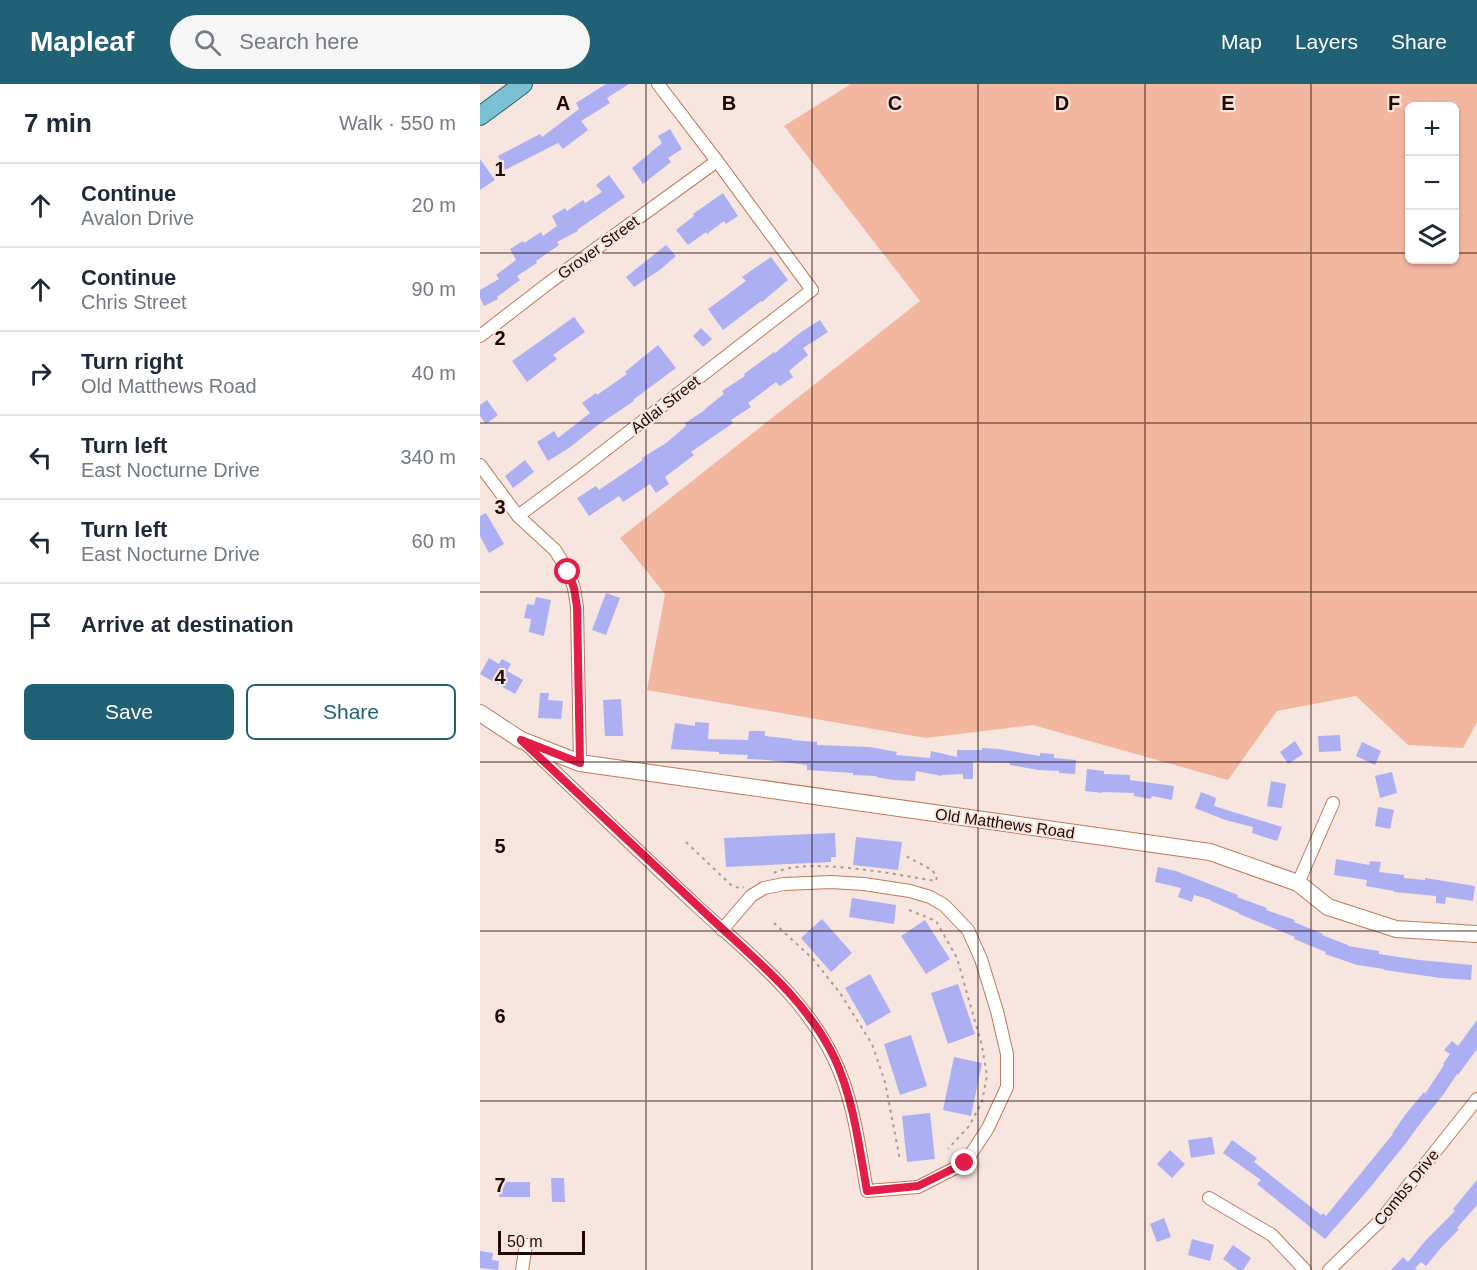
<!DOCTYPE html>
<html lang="en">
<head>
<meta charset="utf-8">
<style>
	body { margin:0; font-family:Arial,sans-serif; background:#f6f6f7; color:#1f2937 }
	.controls { position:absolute; right:18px; top:18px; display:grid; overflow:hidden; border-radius:9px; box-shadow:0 2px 4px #0004 }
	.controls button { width:54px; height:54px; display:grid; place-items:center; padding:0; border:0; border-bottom:2px solid #e0e1e3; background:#fff; color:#1f2937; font:30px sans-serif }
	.scale { position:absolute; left:18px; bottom:15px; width:87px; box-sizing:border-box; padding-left:6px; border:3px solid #230801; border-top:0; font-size:16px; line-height:21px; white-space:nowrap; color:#230801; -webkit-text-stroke:4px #f7e6e0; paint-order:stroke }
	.stop { position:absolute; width:18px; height:18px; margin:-14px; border:4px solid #e11d48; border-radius:50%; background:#fff }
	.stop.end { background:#e11d48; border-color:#fff; box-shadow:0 2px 6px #0008 }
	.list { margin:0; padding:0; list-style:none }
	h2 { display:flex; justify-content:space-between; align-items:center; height:78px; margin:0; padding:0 24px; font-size:26px }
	h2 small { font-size:20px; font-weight:400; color:#747a83 }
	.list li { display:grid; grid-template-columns:39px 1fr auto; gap:18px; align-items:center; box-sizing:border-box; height:84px; padding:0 24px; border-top:2px solid #e0e1e3 }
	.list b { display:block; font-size:22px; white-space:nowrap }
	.list p { margin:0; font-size:20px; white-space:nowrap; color:#747a83 }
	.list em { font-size:20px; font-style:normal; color:#747a83 }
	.actions { display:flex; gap:12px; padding:18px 24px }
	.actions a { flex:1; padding:14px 0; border:2px solid #206175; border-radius:9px; text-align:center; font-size:21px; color:#206175 }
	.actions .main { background:#206175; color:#fff }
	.icon { flex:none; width:33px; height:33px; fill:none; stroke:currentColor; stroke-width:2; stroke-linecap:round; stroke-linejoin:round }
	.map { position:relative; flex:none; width:997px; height:1186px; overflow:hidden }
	header { display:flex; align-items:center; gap:36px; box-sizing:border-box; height:84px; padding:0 30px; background:#206175; color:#fff }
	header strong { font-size:28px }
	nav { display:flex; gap:33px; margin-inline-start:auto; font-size:21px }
	.search { width:420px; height:54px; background:#f6f6f7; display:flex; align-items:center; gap:15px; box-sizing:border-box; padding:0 21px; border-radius:33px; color:#747a83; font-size:22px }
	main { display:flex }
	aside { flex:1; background:#fff }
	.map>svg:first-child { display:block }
</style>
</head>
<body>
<header>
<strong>Mapleaf</strong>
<div class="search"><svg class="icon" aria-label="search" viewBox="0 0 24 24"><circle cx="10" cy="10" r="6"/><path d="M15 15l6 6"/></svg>Search here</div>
<nav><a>Map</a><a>Layers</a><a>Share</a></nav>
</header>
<main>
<aside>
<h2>7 min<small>Walk · 550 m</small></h2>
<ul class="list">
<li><svg class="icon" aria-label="ahead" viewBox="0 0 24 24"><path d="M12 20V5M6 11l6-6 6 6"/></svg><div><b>Continue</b><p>Avalon Drive</p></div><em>20 m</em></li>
<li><svg class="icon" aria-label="ahead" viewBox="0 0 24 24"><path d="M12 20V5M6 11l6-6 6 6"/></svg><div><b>Continue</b><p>Chris Street</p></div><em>90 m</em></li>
<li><svg class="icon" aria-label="right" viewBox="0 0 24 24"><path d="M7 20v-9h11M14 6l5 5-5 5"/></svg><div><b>Turn right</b><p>Old Matthews Road</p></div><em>40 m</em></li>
<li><svg class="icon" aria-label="left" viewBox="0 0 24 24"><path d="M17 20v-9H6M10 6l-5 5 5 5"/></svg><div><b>Turn left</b><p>East Nocturne Drive</p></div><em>340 m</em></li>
<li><svg class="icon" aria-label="left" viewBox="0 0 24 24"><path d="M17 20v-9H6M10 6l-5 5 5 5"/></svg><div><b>Turn left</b><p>East Nocturne Drive</p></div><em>60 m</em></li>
<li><svg class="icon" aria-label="arrive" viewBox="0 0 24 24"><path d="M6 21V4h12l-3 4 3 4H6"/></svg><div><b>Arrive at destination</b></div></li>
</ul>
<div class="actions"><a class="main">Save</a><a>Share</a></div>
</aside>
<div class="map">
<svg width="997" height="1186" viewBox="0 0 997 1186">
	<rect width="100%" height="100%" fill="#f7e6e0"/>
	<path fill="#f3b69f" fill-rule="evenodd" d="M371,0H997V638L983,664L928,661L876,612L797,627L748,696L553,641L446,654L167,606L185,510L140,454L440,217L304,42ZM930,22H974V176H930Z"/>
	<g fill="#acaff2">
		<polygon points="126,0 149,0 127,14 130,19 101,37 108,46 83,65 78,59 25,86 18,72 60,50 62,53 99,25 96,19"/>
		<polygon points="190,45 202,65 188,74 191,78 163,100 152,84 182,59 178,52"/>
		<polygon points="0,75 15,96 0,106"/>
		<polygon points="129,91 145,113 97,146 98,147 77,158 79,161 56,177 57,179 37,192 40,196 17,213 18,215 4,222 0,214 0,206 19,195 16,191 36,176 30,165 43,157 44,159 61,148 63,152 77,142 72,132 85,124 87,127 103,116 105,119 122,108 116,101"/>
		<polygon points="243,109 258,132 246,140 244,137 227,150 226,148 208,161 196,146 214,132 213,130"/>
		<polygon points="186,161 196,172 181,185 154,203 146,193"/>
		<polygon points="291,173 308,196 282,218 281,217 243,246 228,225 266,197 262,193"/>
		<polygon points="94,233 105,248 73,271 77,275 47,298 32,277"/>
		<polygon points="340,236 348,248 323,264 328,271 309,287 313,293 300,302 296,298 268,319 271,323 251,336 253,339 211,368 214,371 185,393 189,400 176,409 170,400 143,418 139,412 109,432 97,414 116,402 119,406 163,376 162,374 186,359 206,342 205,339 225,326 225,325 244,310 242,307 265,292 264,290 294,268 295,269 321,248"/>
		<polygon points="221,244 232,255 223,263 213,252"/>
		<polygon points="178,261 196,284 153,316 154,317 118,341 89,364 68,377 57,358 74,347 78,354 110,329 102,319 116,309 117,311 147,290 145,288"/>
		<polygon points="7,316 18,331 6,340 0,332 0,321"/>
		<polygon points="45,376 54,388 33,404 25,392"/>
		<polygon points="6,429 24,460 9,469 0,452 0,432"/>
		<polygon points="126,509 140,514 126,551 112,546"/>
		<polygon points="56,513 71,516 64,552 49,548 51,535 44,534 47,520 54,521"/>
		<polygon points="9,574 19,580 22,575 31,580 27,587 43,596 35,610 0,590"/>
		<polygon points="60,609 69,609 68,616 83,617 81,635 58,634"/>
		<polygon points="141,615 143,652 125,652 123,616"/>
		<polygon points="215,638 229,639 228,655 268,656 269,647 285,647 285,652 312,655 312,656 337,658 337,661 390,663 417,668 416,671 450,674 451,667 477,673 477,666 502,666 502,664 519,665 560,672 560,669 574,670 574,674 596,676 595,690 579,689 579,687 558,686 530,681 530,679 493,678 493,695 483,695 483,690 462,691 462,692 436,687 435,697 413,696 396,693 397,692 373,691 373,689 327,686 327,681 288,676 267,675 268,671 239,670 239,668 191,665 195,639 215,642"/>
		<polygon points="860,651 861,667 839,668 838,652"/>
		<polygon points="815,657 823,670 808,680 800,668"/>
		<polygon points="882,658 901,667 895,681 876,672"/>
		<polygon points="607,685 624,687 624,690 650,691 650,696 694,702 692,716 672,712 671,715 654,712 654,709 622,708 622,709 605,707"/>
		<polygon points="912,688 917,709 900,714 895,692"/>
		<polygon points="791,697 806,700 802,724 787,722"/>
		<polygon points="721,708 736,714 734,722 802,743 797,757 772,749 773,743 745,736 715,724"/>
		<polygon points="898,723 914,726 910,745 895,742"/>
		<polygon points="355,749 356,773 351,773 351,778 246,783 244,754"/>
		<polygon points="376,753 422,758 418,786 373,781"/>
		<polygon points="856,775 889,781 890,777 901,778 899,788 924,791 924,794 945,796 945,794 995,802 993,817 966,813 965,820 956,819 956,812 914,808 914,807 886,802 887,796 854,791"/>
		<polygon points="678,783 696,787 758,811 757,813 787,824 786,826 815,836 814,838 843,850 842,851 868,861 868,862 899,867 899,870 939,876 992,881 991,896 961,894 904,886 904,885 877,881 845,870 846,868 814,855 815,853 759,830 759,829 731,817 731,816 714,811 712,818 698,813 701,804 675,798"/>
		<polygon points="372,814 416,821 414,840 369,833"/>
		<polygon points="342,835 372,869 351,888 321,854"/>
		<polygon points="445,836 470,875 446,890 421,852"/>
		<polygon points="390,890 411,928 387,942 365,904"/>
		<polygon points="478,900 495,950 468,960 451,909"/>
		<polygon points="997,936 997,965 978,991 977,990 963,1011 942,1037 926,1059 888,1106 845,1155 777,1100 781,1096 743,1069 752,1056 777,1074 774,1078 841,1131 843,1129 846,1132 913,1050 912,1050 925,1031 944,1008 945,1010 964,981 963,980 970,970 964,966 972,957 978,962"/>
		<polygon points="431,951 447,1002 420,1011 404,960"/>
		<polygon points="474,973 502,979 491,1032 463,1026"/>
		<polygon points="450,1029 455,1075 427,1078 422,1032"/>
		<polygon points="732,1053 735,1070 711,1074 708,1056"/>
		<polygon points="690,1066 705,1080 692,1094 677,1080"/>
		<polygon points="71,1094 84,1094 85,1118 72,1118"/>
		<polygon points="997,1096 997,1121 977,1144 979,1145 960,1165 946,1182 941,1178 935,1184 937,1186 911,1186 923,1173 928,1178 946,1156 975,1127 973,1125"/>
		<rect x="19" y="1098" width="31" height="15"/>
		<polygon points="684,1134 691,1153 677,1158 670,1140"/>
		<polygon points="712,1155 734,1161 730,1177 708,1171"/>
		<polygon points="753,1161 771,1174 763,1186 758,1186 743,1175"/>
		<polygon points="0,1167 13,1169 12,1176 19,1177 18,1186 0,1184"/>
	</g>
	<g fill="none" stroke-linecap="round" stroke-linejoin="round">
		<defs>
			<g id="street">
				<polyline points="0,252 70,198 237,77"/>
				<polyline points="0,381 38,432 75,466 88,487 94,504 97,523 100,679"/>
				<polyline points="38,432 101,385 332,206 237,77 178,0"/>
				<path d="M47,661C104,715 161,770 219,824C269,870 324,912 354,975C374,1016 379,1063 387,1107L438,1103L485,1079L508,1044L527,1003V970L517,927L501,875L488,846L464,821L450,813L430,807L384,800L351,798L304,800L284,804L271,812L242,846"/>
				<polyline points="818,799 853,719"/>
				<polyline points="729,1114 792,1151 825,1186"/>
				<polyline points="42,1186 46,1161"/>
				<polyline points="849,1186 900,1137 997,1015"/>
			</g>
			<polyline id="secondary" points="0,629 41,656 100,679 730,768 818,799 848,823 916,845 997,850"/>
			<polyline id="primary" points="0,32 43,0"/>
		</defs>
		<use href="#street" stroke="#c1785b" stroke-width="14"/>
		<use href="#secondary" stroke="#c1785b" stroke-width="18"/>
		<use href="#primary" stroke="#246477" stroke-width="20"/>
		<g stroke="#ae9a93" stroke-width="2" stroke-dasharray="3 4.5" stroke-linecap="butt">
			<polyline points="206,758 251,801 259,804 264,803"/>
			<path d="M294,789C327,772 418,791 456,797L457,793L452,786L426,772"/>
			<polyline points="429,826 456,837 477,874 502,962 507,992 502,1018 489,1042 468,1065"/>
			<polyline points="294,839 333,875 360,909 392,960 405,998 420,1076"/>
		</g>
		<use href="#street" stroke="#fff" stroke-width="12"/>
		<use href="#secondary" stroke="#fff" stroke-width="16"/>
		<use href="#primary" stroke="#7cc0d3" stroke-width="18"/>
	</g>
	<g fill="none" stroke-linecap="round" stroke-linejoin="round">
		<path stroke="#e11d48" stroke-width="8" d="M88,488L94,504L97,523L100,679L41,656C101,712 160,768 220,824C269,871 325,912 355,975C374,1017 379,1063 387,1107L438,1102L485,1079"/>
	</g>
	<path fill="none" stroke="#230801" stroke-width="1.5" stroke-opacity="0.55" d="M166,0V1186M332,0V1186M498,0V1186M665,0V1186M831,0V1186M0,169H930M974,169H997M0,339H997M0,508H997M0,678H997M0,847H997M0,1017H997"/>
	<g text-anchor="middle" stroke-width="4.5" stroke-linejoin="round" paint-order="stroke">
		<g font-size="16" fill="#230801" stroke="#f7e6e0">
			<text transform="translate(118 163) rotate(-36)" y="6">Grover Street</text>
			<text transform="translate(185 320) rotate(-38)" y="6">Adlai Street</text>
			<text transform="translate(525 739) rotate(8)" y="6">Old Matthews Road</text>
			<text transform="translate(926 1103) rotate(-51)" y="6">Combs Drive</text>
		</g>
	</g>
	<g font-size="20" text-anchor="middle" font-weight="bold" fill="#230801" stroke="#f7e6e0" stroke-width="4.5" stroke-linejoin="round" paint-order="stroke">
		<text x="83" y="26">A</text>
		<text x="249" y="26">B</text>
		<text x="415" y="26">C</text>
		<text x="582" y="26">D</text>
		<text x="748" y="26">E</text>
		<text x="914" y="26">F</text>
		<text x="20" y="92">1</text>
		<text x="20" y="261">2</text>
		<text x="20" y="430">3</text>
		<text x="20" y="600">4</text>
		<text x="20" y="769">5</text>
		<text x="20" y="939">6</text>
		<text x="20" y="1108">7</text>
	</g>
</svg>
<div class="controls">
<button>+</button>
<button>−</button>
<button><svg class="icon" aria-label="layers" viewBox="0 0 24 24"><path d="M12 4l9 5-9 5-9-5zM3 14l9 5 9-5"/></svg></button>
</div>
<div class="scale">50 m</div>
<div class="stop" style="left:88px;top:488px"></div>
<div class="stop end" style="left:485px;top:1079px"></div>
</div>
</main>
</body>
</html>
